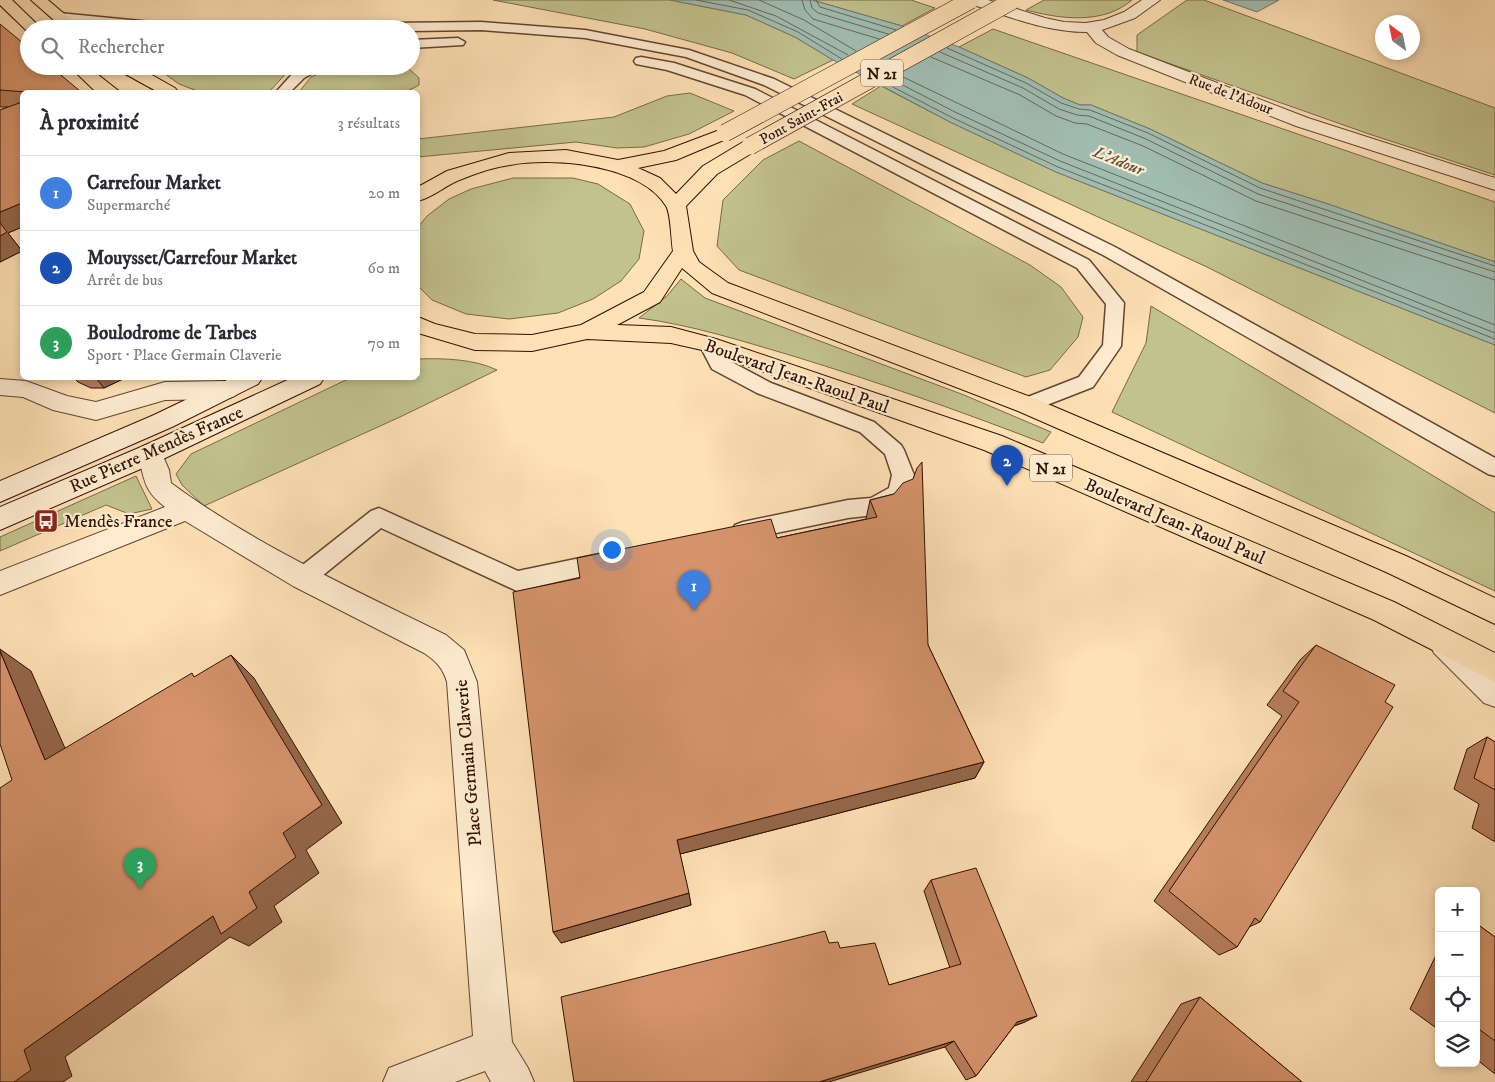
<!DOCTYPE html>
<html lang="fr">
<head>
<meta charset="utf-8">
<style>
	body { margin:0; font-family:"IM FELL DW Pica",serif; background:#f2f2f3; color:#2b2b33 }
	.controls { position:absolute; right:15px; bottom:15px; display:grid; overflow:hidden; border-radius:8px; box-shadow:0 2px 8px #0003 }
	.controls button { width:45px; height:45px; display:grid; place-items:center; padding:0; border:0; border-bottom:1px solid #e1e1e2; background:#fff; color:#2b2b33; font:25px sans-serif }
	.compass { position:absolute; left:1375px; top:15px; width:45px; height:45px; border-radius:50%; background:#fff; box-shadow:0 2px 8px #0003; rotate:327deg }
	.you { position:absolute; left:611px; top:549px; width:18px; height:18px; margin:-12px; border:4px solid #fff; border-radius:50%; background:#1a73e8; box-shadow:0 0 0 8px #1a73e833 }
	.badge { display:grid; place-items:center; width:32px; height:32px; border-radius:50%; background:#8f2418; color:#fff; font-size:16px; font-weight:700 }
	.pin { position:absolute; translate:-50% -41px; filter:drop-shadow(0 1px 2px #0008) }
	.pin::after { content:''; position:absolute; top:26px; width:18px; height:15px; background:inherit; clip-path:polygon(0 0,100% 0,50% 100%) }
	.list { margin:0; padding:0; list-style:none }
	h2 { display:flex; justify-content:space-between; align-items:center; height:65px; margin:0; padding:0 20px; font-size:21px }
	h2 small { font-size:16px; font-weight:400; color:#7c7c81 }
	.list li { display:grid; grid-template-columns:32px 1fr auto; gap:15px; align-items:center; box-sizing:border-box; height:75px; padding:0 20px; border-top:1px solid #e1e1e2 }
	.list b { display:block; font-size:19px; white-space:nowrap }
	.list p { margin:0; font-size:16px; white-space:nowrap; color:#7c7c81 }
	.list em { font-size:16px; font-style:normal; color:#7c7c81 }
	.icon { flex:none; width:28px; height:28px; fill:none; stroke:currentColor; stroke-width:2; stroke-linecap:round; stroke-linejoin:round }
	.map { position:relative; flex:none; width:1495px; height:1082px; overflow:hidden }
	.search { position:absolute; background:#fff; box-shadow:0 2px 8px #0003; left:20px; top:20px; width:400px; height:55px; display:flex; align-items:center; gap:12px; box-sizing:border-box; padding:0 18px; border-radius:28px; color:#7c7c81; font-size:19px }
	.panel { position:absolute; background:#fff; box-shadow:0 2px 8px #0003; left:20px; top:90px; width:400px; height:290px; border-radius:8px }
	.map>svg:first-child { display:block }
</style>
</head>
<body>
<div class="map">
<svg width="1495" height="1082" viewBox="0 0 1495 1082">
	<rect width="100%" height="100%" fill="#ffe1b6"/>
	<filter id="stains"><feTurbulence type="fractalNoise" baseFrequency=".004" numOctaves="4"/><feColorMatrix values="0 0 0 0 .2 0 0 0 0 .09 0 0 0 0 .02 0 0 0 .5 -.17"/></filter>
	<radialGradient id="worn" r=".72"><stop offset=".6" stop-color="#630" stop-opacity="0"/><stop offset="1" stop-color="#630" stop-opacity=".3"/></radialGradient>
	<g fill="#c2c28d" stroke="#7a6948">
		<polygon points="493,0 670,0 746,15 795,37 833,60 794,79 732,53 645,29"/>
		<polygon points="812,0 911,0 935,8 902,26"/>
		<path d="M1044,0H1132C1103,25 1060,19 1026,10Z"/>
		<polygon points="1187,0 1204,0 1495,108 1495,175 1369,134 1137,52 1137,35"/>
		<polygon points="993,29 1495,202 1495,262 1328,204 1262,183 1150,129 1091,105 1080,105 1063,98 1028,78 959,47"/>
		<polygon points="154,66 296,66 290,69 269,92 200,92 179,84"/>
		<polygon points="337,66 406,66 419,78 419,85 406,92 299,92 311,77"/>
		<polygon points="881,86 950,122 1056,172 1495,345 1495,413 1207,267 852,104"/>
		<polygon points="690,93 734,111 689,134 644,147 617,148 576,142 418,157 418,139 614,117 667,96"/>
		<polygon points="799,141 1030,265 1061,287 1083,317 1078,337 1050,370 1026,377 739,270 717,246 723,200 763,160"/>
		<polygon points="513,178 573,178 598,184 630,204 644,231 639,259 621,281 593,299 558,313 509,319 466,314 432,300 418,286 418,227 427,216 449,199 471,189"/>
		<path d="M681,279L705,298L964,395L1051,432L1043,443C960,411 878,382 793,356C742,341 692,325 639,318L667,296Z"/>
		<polygon points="1151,306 1495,513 1495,591 1112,412 1146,343"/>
		<path d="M418,359C442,358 475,359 497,370L400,417L204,506L182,485L176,474L191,454L350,378H418Z"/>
		<polygon points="136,476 152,509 129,514 106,505 0,551 0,537"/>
	</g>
	<g fill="#a0bdb1" stroke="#74786b">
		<polygon points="670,0 812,0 902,26 959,47 1028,78 1063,98 1080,105 1091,105 1150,129 1262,183 1328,204 1495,262 1495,345 1056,172 950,122 833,60 795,37 746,15"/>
		<polygon points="1223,0 1279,0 1257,12"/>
	</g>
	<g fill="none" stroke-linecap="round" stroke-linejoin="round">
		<g stroke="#68665a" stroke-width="1">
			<polyline points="696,0 748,10 798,32 842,59"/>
			<polyline points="729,0 776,16 848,55"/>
			<polyline points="759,0 804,20 856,51"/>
			<polyline points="802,0 805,10 813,19 879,39"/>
			<polyline points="810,0 812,8 818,13 888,34"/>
			<polyline points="816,0 820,7 896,30"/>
			<polyline points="947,48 1026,83 1061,103 1079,109 1090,110 1148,133 1260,188 1495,266"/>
			<polyline points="940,52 1023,88 1059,109 1077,115 1089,116 1146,139 1258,194 1495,272"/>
			<polyline points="931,57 1020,95 1056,116 1075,123 1087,124 1143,146 1256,201 1495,280"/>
			<polyline points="899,75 1063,154 1495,325"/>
			<polyline points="891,79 955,112 1060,161 1495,333"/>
			<polyline points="885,83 953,118 1058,167 1495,339"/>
		</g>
		<defs>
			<g id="service">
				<polygon points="59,13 182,25 188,29 140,29 55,20 53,17 55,14"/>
				<polygon points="481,22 585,30 689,50 774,79 1115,247 1495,458 1495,476 1488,474 1103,255 764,85 686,57 585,38 481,30 411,31 411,29 191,29 197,25"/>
				<polygon points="458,38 465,42 463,45 411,48 411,40"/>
				<polygon points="641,57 674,63 755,89 1089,260 1124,303 1121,346 1093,387 1034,410 1027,412 1020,410 1017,405 1020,400 1079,377 1103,345 1106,304 1077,268 745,95 667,70 636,64 634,61 636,58"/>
				<polygon points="307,66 325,66 304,78 290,92 276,92 294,72"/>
				<polygon points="708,338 715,340 726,359 771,383 874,422 901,445 904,450 914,475 907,499 875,515 848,518 743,540 735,537 732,531 735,525 743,522 848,500 871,498 889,488 892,475 885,454 860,432 757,393 712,369 699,344 701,340"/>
				<polygon points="379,508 518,571 609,552 617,554 620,561 617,568 609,570 517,591 381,528 311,585 303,588 295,585 291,578 295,571 371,511"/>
			</g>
			<g id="minor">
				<path d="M965,0H988L1045,18L1064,22L1086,23L1104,20L1124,12L1142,0H1160L1135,18L1102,30L1108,37L1129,49L1308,118L1495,178V190L1296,126L1117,55L1096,43L1087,32C1045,32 1007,16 968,3Z"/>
				<polygon points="0,379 26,381 67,396 96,402 165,382 226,381 235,384 238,390 235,396 226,399 165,400 96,420 53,410 23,397 0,395"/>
				<path d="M150,444L159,447L169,470L171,483C255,545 353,589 446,635L464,650L477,682L512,1042L528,1068L534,1082H491L485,1071L455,1082H383L389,1068L473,1036L447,682C443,668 436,661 424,653L293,586L185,521L0,595V571L165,507C141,488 146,479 137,454L141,447Z"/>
				<polygon points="1445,631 1456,635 1495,673 1495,707 1484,703 1434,653 1430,644 1434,635"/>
			</g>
			<g id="secondary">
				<polygon points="231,378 262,378 258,384 172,427 0,502 0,481 154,415"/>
				<polygon points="292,378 324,378 320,384 159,461 0,530 0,507 141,447"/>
			</g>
			<g id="primary">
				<polygon points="0,0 12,0 42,29 29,29 28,32 0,5"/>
				<polygon points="31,0 48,0 82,29 64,29"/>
				<polygon points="69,66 87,66 120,92 99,92 95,91"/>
				<polygon points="116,66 136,66 175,88 178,92 158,92 118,70"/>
				<path d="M725,128L731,129L734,133L731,137L676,160L638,168L660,178L676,194L703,166L743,142L750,140L757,142L759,146L757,150L717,174L686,206L693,251L699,262L728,283L1036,399L1406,556L1495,598V624L1386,572L1018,411L712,293L682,268L660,302L617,325L671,327L716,339L1002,436L1394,602L1495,653V682L1374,620L984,450L702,350L671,343L587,339L532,351L475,350L418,333V317L435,324L475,334L532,335L581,325L644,292L673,251C671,240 671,214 666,206C640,164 553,157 510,165C494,167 477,173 462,179C447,184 434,197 418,201V187L447,171L509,153L566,150L618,160L664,151Z"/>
			</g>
		</defs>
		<use href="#service" stroke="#64442f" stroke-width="3"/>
		<use href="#minor" stroke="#64442f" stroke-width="2"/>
		<use href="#secondary" stroke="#311002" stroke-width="2"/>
		<use href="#primary" stroke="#311002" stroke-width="2"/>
		<use href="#service" fill="#ffecd0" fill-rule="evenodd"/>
		<use href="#minor" fill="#ffecd0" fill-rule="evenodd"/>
		<use href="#secondary" fill="#ffecd0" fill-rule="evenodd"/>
		<use href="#primary" fill="#ffe1b6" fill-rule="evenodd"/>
		<defs>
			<g id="primary-bridge">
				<polyline points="725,133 971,0"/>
				<polyline points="750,146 1014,0"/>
			</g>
		</defs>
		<use href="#primary-bridge" stroke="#311002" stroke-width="18" stroke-linecap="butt"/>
		<use href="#primary-bridge" stroke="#ffe1b6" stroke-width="17"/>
	</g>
	<g fill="#b77e5c" stroke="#311002">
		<polygon points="0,24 22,92 22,227 8,233 22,251 0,262 0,110 8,107 0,107"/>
		<polygon points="74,378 125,378 104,388 91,388 78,382"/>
		<polygon points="894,494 928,645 984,762 975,778 680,854 691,905 561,943 777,538 866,519 870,500"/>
		<polygon points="1316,645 1385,702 1260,922 1249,927 1237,947 1219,955 1154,901 1282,716 1267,705 1300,660"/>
		<polygon points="1487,737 1495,742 1495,842 1472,828 1479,804 1454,789 1467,749"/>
		<polygon points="931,880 1025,1022 1014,1026 976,1076 966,1080 945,1047 829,943 840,948 889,985 950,968 924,891"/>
		<polygon points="1477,924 1495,937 1495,1074 1476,1059 1476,925"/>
		<polygon points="1439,949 1439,1030 1410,1009"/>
		<polygon points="1200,997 1302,1082 1131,1082 1181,1004"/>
	</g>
	<g fill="#95674b" stroke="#311002">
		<polygon points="22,203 22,227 8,233 22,251 0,262 0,212"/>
		<polygon points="96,378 125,378 104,388"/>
		<polygon points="0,649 31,671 79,780 45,760 0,651"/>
		<polygon points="231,655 254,678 342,823 306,850 319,873 274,906 282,922 249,946 230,937 65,1057 72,1076 63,1082 14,1082 24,1050 213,916 249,892 283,833"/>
		<polygon points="984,762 975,778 680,854 677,840"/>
		<polygon points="689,893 691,905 561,943 553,932"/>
		<polygon points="1037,1016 1025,1022 1005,1029 1017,1022"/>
		<polygon points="954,1041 945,1047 829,1082 819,1082"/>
	</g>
	<g fill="#d5936b" stroke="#311002">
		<polygon points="0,24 29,48 29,66 50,66 80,91 79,92 26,92 0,90"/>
		<polygon points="22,102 22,203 0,212 0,110"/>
		<polygon points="0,223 7,232 0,236"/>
		<polygon points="922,462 928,645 984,762 677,840 689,893 553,932 513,592 580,578 577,558 771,519 777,538 877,517 870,500 894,494 903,483 913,479 917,468"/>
		<polygon points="1316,645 1395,685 1385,702 1393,707 1260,922 1255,918 1237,947 1169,891 1299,702 1283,691"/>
		<polygon points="0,651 45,760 192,673 194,677 231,655 322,805 283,833 296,857 249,892 257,908 221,934 213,916 24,1050 31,1070 14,1082 0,1082 0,788 12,780 0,744"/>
		<polygon points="1487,737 1495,742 1495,790 1474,778"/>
		<polygon points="976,868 1037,1016 1017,1022 976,1076 954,1041 819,1082 574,1082 561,997 825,931 829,943 838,942 840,948 875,943 889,985 961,964 931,880"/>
		<polygon points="1477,924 1495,937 1495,1041 1476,1027 1476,926"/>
		<polygon points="1200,997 1302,1082 1146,1082"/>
	</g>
	<defs>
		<symbol id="bus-square" viewBox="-11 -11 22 22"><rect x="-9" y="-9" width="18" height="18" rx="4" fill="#8f2418" stroke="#ffecd0"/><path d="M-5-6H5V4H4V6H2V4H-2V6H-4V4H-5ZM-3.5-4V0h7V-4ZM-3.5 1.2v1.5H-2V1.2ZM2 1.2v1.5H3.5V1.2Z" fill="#fff"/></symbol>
	</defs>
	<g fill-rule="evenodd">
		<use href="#bus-square" x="32" y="507" width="28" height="28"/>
	</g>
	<g text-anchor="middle" stroke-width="4.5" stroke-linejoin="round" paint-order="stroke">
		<g font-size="15" fill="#311002" stroke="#ffecd0">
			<text transform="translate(1231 94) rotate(21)" y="5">Rue de l'Adour</text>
			<text transform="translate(801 118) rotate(-29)" y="5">Pont Saint-Frai</text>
		</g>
		<g fill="#ffecd0" stroke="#6f5240" stroke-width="1">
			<rect x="861" y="59.5" width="42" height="27" rx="4"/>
			<rect x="1030" y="454.5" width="42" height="27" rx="4"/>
		</g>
		<g font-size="16" font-weight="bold" fill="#311002">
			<text x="882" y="79">N 21</text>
			<text x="1051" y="474">N 21</text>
		</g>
		<g font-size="16" font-style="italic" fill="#584d3f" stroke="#ffecd0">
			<text transform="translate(1119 160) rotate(22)" y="6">L'Adour</text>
		</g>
		<g font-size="18" fill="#311002" stroke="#ffecd0">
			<text transform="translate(797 376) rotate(19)" y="6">Boulevard Jean-Raoul Paul</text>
			<text transform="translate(156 449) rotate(-24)" y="6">Rue Pierre Mendès France</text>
			<text transform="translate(1175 521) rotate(23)" y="6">Boulevard Jean-Raoul Paul</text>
			<text transform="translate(468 763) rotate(-95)" y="6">Place Germain Claverie</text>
		</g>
		<g font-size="18" fill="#311002" stroke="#ffecd0" text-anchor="start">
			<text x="64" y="527">Mendès France</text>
		</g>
	</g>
	<rect width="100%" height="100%" filter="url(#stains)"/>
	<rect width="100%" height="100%" fill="url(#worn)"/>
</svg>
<div class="controls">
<button>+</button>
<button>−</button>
<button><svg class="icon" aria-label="locate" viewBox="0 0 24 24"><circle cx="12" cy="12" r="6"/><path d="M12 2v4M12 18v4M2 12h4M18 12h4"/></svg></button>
<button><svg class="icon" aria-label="layers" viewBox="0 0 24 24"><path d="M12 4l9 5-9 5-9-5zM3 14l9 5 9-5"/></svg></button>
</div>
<svg class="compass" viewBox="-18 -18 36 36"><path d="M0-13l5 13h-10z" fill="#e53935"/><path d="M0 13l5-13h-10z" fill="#7c7c81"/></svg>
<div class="you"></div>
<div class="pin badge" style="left:694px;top:611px;background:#3f7fe0">1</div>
<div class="pin badge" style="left:1007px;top:486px;background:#1a4fb4">2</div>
<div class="pin badge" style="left:140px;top:889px;background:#2e9e5b">3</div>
<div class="search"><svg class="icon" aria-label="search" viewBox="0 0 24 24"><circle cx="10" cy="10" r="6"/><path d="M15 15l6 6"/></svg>Rechercher</div>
<section class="panel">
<h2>À proximité<small>3 résultats</small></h2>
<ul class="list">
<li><span class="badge" style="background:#3f7fe0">1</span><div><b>Carrefour Market</b><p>Supermarché</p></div><em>20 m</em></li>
<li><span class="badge" style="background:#1a4fb4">2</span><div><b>Mouysset/Carrefour Market</b><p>Arrêt de bus</p></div><em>60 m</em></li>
<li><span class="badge" style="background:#2e9e5b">3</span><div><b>Boulodrome de Tarbes</b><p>Sport · Place Germain Claverie</p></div><em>70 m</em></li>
</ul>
</section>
</div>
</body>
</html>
